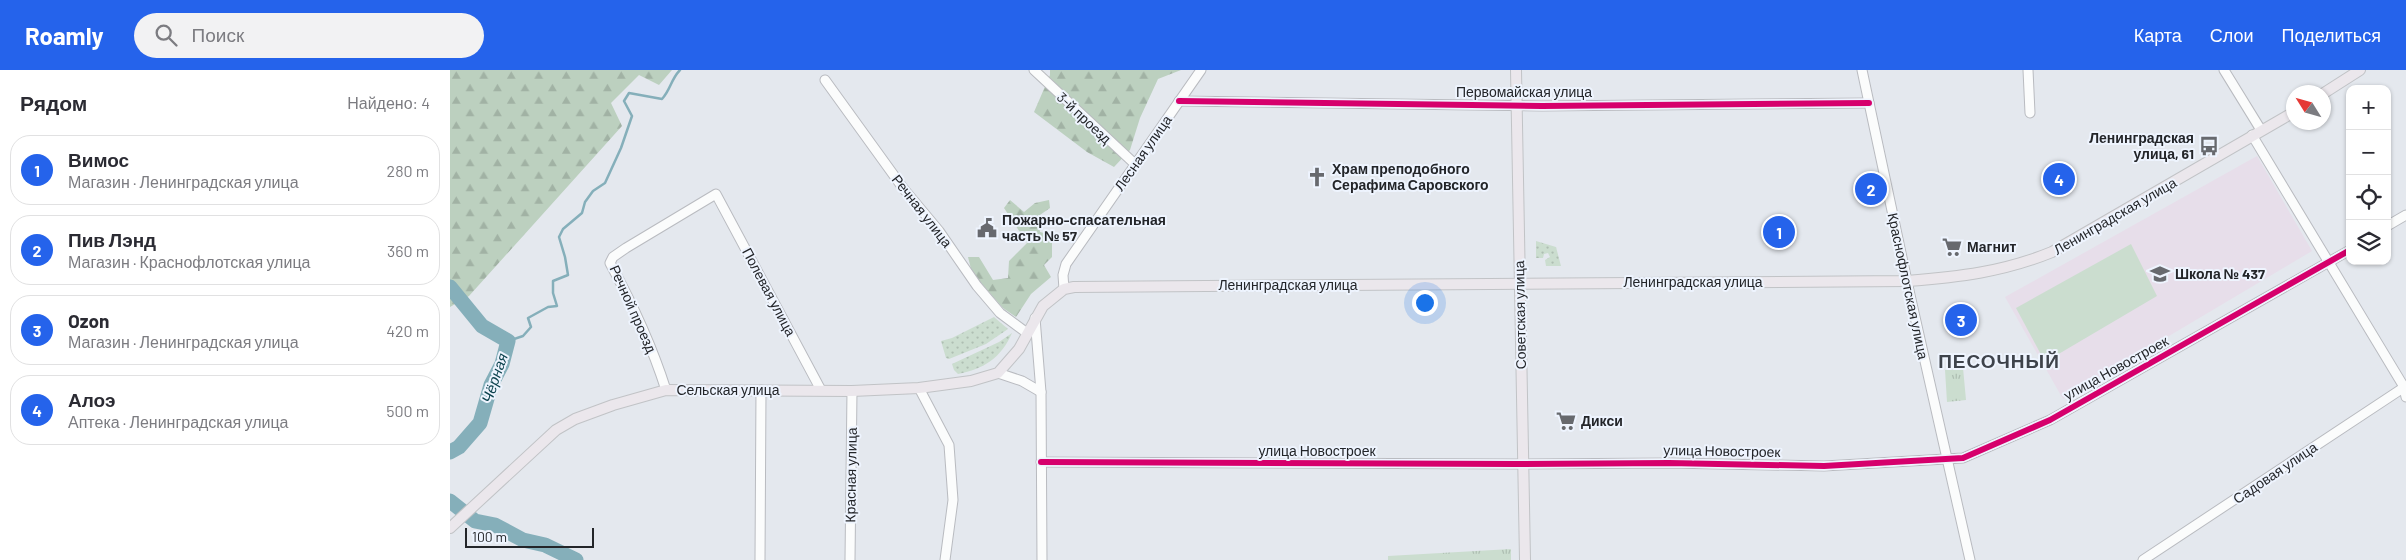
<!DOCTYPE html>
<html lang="ru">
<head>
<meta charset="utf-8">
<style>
	body { margin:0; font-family:Barlow,sans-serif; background:#f2f2f3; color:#2b2b33 }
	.controls { position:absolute; right:15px; top:15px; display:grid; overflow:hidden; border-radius:10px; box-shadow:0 1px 4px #0004 }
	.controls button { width:45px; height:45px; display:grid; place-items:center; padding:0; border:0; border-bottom:1px solid #e1e1e2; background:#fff; color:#2b2b33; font:25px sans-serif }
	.compass { position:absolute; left:1836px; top:15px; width:45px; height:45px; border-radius:50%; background:#fff; box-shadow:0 1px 4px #0004; rotate:307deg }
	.scale { position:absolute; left:15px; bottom:12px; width:129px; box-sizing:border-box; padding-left:5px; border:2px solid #232529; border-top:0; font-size:14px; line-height:18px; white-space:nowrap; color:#232529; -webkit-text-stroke:4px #eef4fe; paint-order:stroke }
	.you { position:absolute; left:974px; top:232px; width:18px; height:18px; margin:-12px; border:4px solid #fff; border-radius:50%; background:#1a73e8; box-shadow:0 0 0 8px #1a73e833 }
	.badge { display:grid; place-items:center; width:32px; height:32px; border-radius:50%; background:#2563eb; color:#fff; font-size:16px; font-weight:700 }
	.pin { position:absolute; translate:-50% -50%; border:2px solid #fff; box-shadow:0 1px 5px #0006 }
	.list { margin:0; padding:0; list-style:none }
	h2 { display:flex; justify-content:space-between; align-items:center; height:65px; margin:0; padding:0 20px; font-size:21px }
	h2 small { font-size:16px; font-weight:400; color:#7c7c81 }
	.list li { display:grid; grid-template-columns:32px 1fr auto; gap:15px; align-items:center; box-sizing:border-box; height:70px; margin:0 10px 10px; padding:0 10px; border:1px solid #e1e1e2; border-radius:20px }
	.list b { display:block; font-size:19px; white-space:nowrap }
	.list p { margin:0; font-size:16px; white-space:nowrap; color:#7c7c81 }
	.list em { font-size:16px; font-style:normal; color:#7c7c81 }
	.icon { flex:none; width:28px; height:28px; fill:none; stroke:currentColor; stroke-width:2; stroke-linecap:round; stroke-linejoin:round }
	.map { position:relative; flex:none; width:1956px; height:490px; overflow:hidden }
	header { display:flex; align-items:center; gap:30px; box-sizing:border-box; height:70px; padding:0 25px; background:#2563eb; color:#fff }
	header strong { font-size:24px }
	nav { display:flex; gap:28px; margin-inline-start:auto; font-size:18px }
	.search { width:350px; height:45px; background:#f2f2f3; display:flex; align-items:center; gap:12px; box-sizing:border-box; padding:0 18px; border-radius:28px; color:#7c7c81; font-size:19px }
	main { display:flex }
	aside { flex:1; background:#fff }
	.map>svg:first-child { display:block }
</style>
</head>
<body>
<header>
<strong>Roamly</strong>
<div class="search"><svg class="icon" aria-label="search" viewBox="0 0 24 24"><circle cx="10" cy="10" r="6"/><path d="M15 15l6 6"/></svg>Поиск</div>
<nav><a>Карта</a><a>Слои</a><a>Поделиться</a></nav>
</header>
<main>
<aside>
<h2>Рядом<small>Найдено: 4</small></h2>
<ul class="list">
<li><span class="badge">1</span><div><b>Вимос</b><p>Магазин · Ленинградская улица</p></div><em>280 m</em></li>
<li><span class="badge">2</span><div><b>Пив Лэнд</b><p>Магазин · Краснофлотская улица</p></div><em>360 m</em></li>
<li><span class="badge">3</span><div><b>Ozon</b><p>Магазин · Ленинградская улица</p></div><em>420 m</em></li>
<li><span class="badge">4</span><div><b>Алоэ</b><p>Аптека · Ленинградская улица</p></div><em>500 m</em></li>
</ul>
</aside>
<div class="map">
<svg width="1956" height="490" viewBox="0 0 1956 490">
	<defs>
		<pattern id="grass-dots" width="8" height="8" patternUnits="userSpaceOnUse" patternTransform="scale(1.25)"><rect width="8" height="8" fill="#cbddcf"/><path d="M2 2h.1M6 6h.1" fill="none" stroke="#aebeb2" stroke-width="1.8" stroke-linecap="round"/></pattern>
		<pattern id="forest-firs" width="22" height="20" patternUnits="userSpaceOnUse" patternTransform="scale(1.25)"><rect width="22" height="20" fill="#bcd0bf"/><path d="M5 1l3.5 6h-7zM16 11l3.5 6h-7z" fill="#a1b2a4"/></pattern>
		<pattern id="park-tufts" width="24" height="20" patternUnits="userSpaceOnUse" patternTransform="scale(1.25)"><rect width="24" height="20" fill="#cbddcf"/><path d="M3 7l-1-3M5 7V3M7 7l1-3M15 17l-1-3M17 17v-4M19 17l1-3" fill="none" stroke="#aebeb2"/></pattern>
	</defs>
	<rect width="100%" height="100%" fill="#e4e8ee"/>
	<polygon fill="#e7deea" points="1807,86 1862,181 1613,329 1555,227"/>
	<g fill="url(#grass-dots)">
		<polygon points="1086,171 1106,177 1111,196 1096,196 1095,190 1100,187 1098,183 1094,184 1093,188 1086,188"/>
		<polygon points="544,247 558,259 536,274 499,289 496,288 491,271 502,268"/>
		<path d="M562,263C551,288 534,299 508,304L504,300L502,294L549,272Z"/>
	</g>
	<g fill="url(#forest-firs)">
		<polygon points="0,0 222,0 209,15 189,5 161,33 172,56 19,226 0,237"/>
		<polygon points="600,0 731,0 708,9 690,48 680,80 664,97 637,82 584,42 600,5"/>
		<polygon points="560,130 574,142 585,133 599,130 600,138 587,147 590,162 602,165 602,187 594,195 601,207 581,224 566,247 553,238 522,203 518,187 529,187 543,210 558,208 559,191 577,173 554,138"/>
	</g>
	<g fill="url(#park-tufts)">
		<polygon points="1513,298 1516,330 1497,332 1495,300"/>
		<polygon points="1061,479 1061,490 938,490 938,486"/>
	</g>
	<polygon fill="#cbddcf" points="1681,174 1707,226 1595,292 1566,238"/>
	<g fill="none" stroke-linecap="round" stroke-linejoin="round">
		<path stroke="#85afba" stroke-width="2.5" d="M58,271L73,266L81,257L78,248L98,237L107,236L103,223V211L118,205L115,187L109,167L113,159L132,143L135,132L143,121L155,113L171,78L182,46L174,31L179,23L212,29C221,19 221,9 230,0"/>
		<g stroke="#85afba" stroke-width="15">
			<polyline points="0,217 32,256 58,271 52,294 41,315 30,353 9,377 0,382"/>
			<polyline points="0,431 25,451 45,455 73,470 95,475 126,490"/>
		</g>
		<defs>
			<g id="minor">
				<polyline points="584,0 686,95"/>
				<polyline points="1412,0 1460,225 1520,490"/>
				<polyline points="1578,0 1580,43"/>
				<polyline points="1774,0 1811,60"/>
				<polyline points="375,10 453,118 489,161 527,216 550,243 577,263"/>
				<polyline points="729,31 1092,36 1419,33"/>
				<polyline points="1802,65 1954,317 1956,327"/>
				<polyline points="1937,156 1956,145"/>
				<polyline points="614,219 613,205 616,194 751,0"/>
				<polyline points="585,248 591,322 592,490"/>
				<polyline points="548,303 572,311 591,322"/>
				<polyline points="469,318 499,375 503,430 495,490"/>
				<path d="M216,320C202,276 182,233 160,193L163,187L176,178L266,124L371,320"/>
				<polyline points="591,392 1064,394 1219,393 1374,396 1513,388 1600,350 1900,180"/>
				<polyline points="310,490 311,320"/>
				<polyline points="400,490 402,321"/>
				<polyline points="1693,490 1956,316"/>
			</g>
			<g id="major">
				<polyline points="1066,0 1075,490"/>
				<polyline points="1874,23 1910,0"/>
				<path d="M0,458L106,360L125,349L163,335L216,320L402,321L469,318L521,311L548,303L569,279L593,236L614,219L624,217L1457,211C1509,207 1553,202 1602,182L1844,42"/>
			</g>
		</defs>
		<use href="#minor" stroke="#b9bbc0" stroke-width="11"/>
		<use href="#major" stroke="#c1c3c6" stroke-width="12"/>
		<use href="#minor" stroke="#fbfcfc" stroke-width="9"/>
		<use href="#major" stroke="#ebe7ec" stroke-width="10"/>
		<defs>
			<g id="cycleway">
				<polyline points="729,31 1092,36 1419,33"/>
				<polyline points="591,392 1064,394 1219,393 1374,396 1513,388 1600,350 1900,180"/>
			</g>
		</defs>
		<use href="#cycleway" stroke="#eef4fe" stroke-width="9"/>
		<use href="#cycleway" stroke="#d6006c" stroke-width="6"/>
	</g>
	<defs>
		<symbol id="bus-bare" viewBox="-9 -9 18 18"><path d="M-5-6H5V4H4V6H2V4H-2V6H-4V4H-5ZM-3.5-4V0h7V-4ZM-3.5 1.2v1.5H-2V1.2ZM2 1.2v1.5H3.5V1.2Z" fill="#67696e" stroke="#eef4fe" stroke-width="2.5" paint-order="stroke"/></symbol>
		<symbol id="church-bare" viewBox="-9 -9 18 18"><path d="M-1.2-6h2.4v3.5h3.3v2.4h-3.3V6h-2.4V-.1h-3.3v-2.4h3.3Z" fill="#67696e" stroke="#eef4fe" stroke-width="2.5" paint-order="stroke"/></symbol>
		<symbol id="civic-bare" viewBox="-9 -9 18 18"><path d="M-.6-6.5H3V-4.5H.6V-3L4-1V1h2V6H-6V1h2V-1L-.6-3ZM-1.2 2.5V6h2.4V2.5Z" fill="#67696e" stroke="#eef4fe" stroke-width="2.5" paint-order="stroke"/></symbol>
		<symbol id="supermarket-bare" viewBox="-9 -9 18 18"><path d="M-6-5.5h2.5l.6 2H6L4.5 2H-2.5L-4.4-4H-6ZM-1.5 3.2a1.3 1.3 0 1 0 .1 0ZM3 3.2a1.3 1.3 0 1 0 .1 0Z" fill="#67696e" stroke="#eef4fe" stroke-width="2.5" paint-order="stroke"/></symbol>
		<symbol id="school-bare" viewBox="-9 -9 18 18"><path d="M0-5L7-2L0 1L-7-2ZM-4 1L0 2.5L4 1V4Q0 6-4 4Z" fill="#67696e" stroke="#eef4fe" stroke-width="2.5" paint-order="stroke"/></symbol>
	</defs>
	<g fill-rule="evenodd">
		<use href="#bus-bare" x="1745" y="62" width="28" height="28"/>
		<use href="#church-bare" x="853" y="93" width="28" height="28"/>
		<use href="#civic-bare" x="523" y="144" width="28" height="28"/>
		<use href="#supermarket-bare" x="1488" y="163" width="28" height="28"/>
		<use href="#school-bare" x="1696" y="190" width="28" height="28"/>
		<use href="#supermarket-bare" x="1102" y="337" width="28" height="28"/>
	</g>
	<g text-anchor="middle" stroke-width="4" stroke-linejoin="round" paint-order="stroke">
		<g font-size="14" fill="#232529" stroke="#eef4fe">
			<text x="1074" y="27">Первомайская улица</text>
			<text transform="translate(634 48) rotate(43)" y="5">3-й проезд</text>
			<text transform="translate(693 83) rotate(-55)" y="5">Лесная улица</text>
			<text transform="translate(472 141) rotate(52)" y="5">Речная улица</text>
			<text transform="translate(1665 146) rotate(-30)" y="5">Ленинградская улица</text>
			<text x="1243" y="217">Ленинградская улица</text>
			<text x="838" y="220">Ленинградская улица</text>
			<text transform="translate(1458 216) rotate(78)" y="5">Краснофлотская улица</text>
			<text transform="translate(319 222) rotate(62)" y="5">Полевая улица</text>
			<text transform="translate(183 239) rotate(66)" y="5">Речной проезд</text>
			<text transform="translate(1070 245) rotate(-91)" y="5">Советская улица</text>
			<text transform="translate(1666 298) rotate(-29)" y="5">улица Новостроек</text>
			<text x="278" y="325">Сельская улица</text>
			<text x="867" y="386">улица Новостроек</text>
			<text transform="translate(1272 381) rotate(1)" y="5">улица Новостроек</text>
			<text transform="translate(1825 403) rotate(-34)" y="5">Садовая улица</text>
			<text transform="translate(401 405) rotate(-89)" y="5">Красная улица</text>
		</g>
		<g font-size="14" font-weight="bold" fill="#232529" stroke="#eef4fe" text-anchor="start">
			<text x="1744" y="73" text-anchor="end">Ленинградская<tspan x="1744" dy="16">улица, 61</tspan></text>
			<text x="882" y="104">Храм преподобного<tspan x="882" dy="16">Серафима Саровского</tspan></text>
			<text x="552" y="155">Пожарно-спасательная<tspan x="552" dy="16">часть № 57</tspan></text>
			<text x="1517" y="182">Магнит</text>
			<text x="1725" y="209">Школа № 437</text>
			<text x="1131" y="356">Дикси</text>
		</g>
		<g font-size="15" font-style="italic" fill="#0d434e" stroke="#eef4fe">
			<text transform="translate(45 308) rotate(-71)" y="5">Чёрная</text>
		</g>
		<g font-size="19" font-weight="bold" letter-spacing="1" fill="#3e434b" stroke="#eef4fe">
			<text x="1549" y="298">ПЕСОЧНЫЙ</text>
		</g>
	</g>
</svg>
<div class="controls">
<button>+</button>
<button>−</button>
<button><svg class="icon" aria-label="locate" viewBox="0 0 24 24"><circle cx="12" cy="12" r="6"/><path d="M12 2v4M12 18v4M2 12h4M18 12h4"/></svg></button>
<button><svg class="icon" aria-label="layers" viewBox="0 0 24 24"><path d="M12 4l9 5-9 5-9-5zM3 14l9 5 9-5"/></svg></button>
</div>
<svg class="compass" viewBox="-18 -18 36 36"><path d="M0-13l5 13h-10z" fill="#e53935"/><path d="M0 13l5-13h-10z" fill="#7c7c81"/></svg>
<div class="scale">100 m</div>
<div class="you"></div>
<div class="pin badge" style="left:1329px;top:162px">1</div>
<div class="pin badge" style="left:1421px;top:119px">2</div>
<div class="pin badge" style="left:1511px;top:250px">3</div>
<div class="pin badge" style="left:1609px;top:109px">4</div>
</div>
</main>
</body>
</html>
